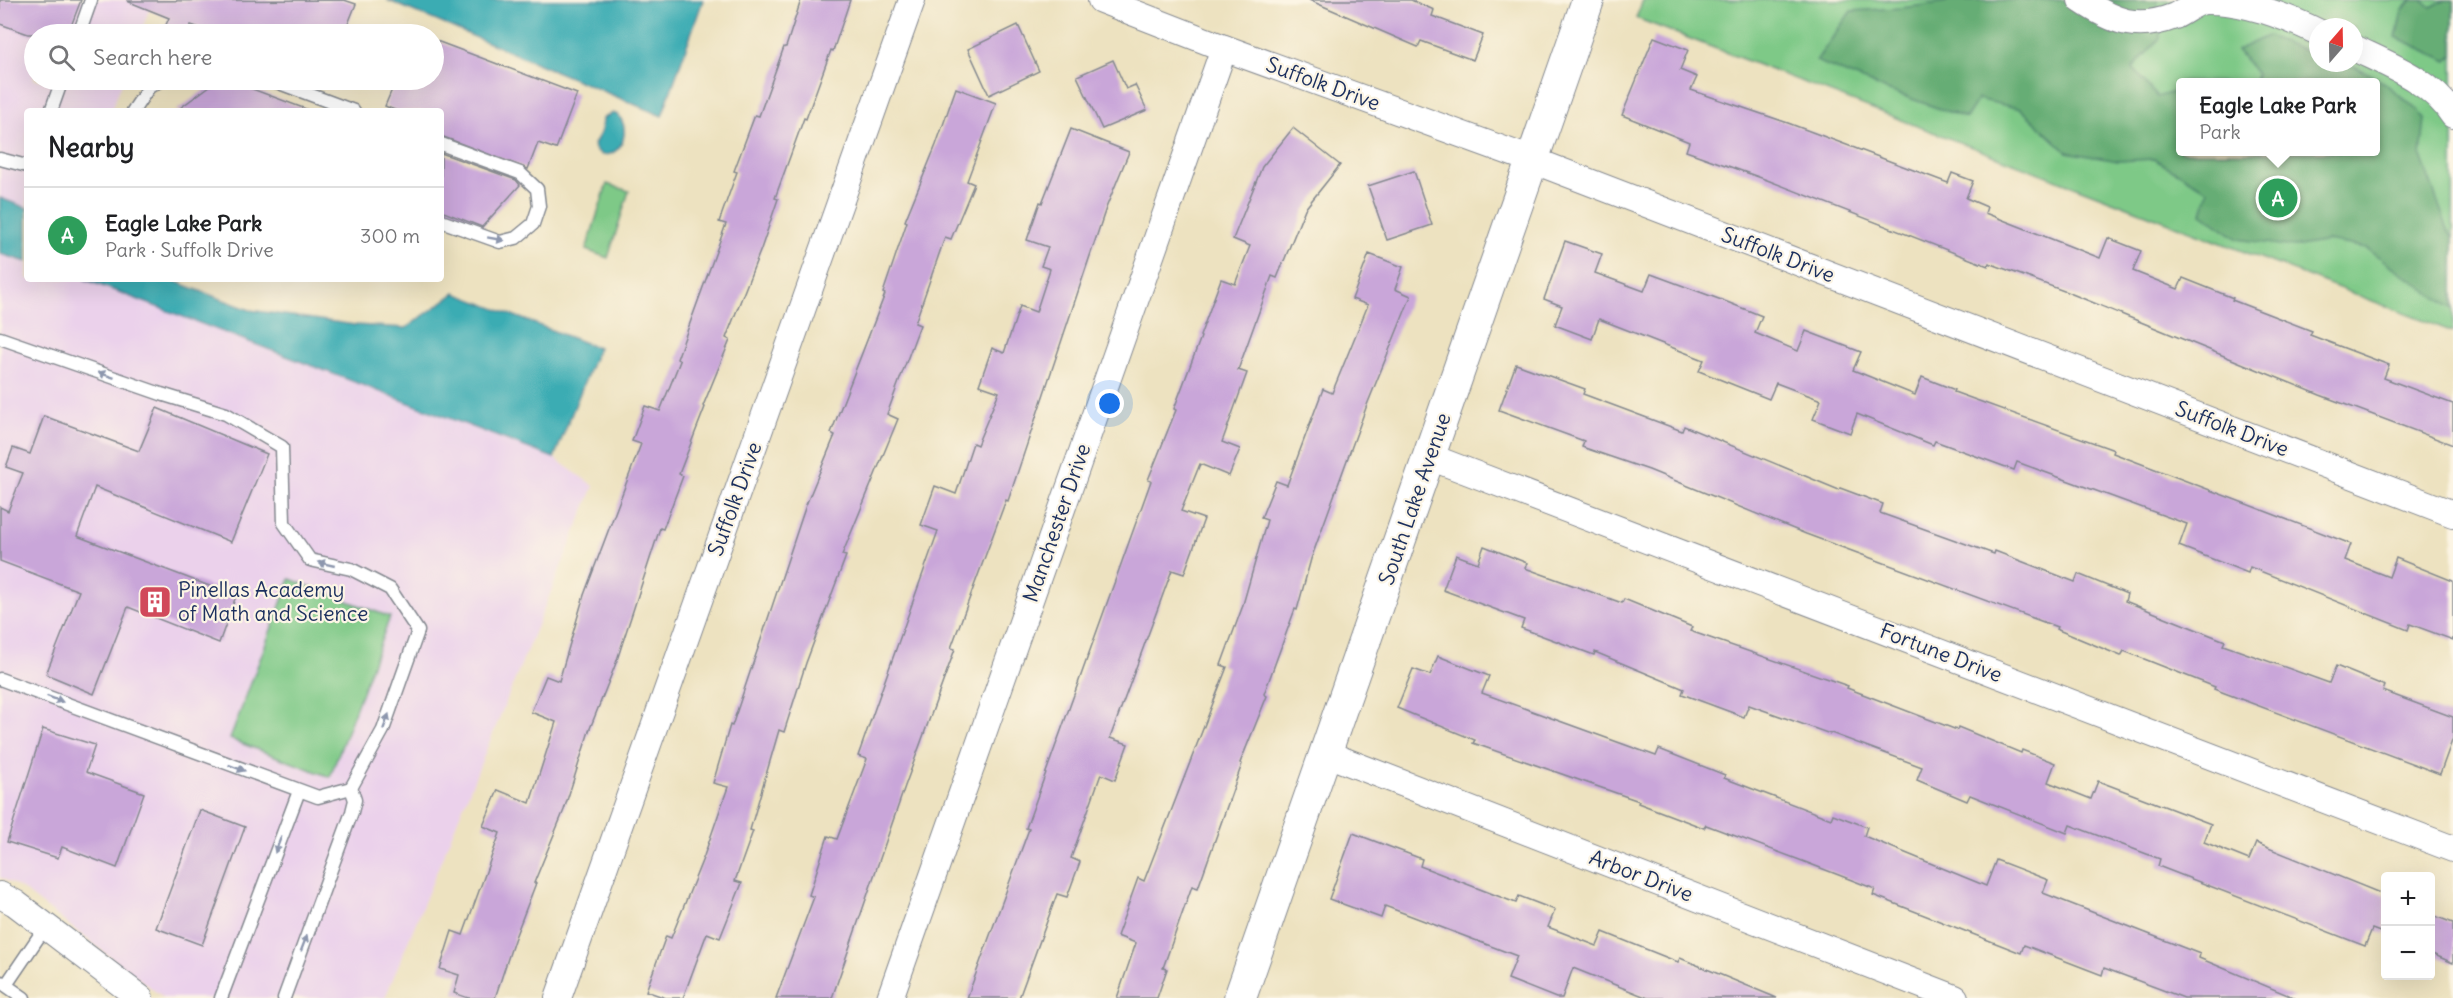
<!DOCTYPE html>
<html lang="en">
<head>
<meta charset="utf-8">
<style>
	body { margin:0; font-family:Delius,sans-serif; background:#f2f2f2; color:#202124 }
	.controls { position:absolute; right:18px; bottom:18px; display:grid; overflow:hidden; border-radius:6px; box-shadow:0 6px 24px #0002 }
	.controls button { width:54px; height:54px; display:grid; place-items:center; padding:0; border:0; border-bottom:2px solid #e0e0e0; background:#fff; color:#202124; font:30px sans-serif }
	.compass { position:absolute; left:2309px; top:18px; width:54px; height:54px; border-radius:50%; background:#fff; box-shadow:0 6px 24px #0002; rotate:20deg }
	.you { position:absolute; left:1110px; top:404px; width:21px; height:21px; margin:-15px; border:4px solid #fff; border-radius:50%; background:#1a73e8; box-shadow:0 0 0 9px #1a73e833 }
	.badge { display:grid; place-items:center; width:39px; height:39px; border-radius:50%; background:#7c3aed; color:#fff; font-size:20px; font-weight:700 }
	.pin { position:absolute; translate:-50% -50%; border:3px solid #fff; box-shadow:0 2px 6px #0006 }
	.popup { position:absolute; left:2176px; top:78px; width:204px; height:78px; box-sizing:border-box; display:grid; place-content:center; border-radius:6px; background:#fff; filter:drop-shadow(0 2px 4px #0005); font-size:20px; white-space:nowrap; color:#757577 }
	.popup b { font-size:22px; color:#202124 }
	.popup::after { content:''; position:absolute; left:50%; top:100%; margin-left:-12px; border:12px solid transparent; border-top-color:#fff }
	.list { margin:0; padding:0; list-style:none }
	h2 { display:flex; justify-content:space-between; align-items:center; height:78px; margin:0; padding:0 24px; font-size:26px }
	h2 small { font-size:20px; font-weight:400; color:#757577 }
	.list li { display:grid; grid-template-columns:39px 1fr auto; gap:18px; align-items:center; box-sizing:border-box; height:96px; padding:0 24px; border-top:2px solid #e0e0e0 }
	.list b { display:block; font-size:22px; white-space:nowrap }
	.list p { margin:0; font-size:20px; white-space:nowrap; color:#757577 }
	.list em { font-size:20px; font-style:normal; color:#757577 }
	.icon { flex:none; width:33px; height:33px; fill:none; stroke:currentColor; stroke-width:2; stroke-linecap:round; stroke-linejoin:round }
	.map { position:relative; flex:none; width:2453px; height:998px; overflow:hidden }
	.search { position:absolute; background:#fff; box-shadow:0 6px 24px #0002; left:24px; top:24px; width:420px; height:66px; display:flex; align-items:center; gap:15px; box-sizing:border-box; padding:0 21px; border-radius:33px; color:#757577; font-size:22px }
	.panel { position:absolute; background:#fff; box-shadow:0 6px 24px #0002; left:24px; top:108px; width:420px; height:174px; border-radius:6px }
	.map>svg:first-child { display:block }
</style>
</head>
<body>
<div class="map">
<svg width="2453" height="998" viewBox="0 0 2453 998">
	<rect width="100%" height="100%" fill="#fcf5e5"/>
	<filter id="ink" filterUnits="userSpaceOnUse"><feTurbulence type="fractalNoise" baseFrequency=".0167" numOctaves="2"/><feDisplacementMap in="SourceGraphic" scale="12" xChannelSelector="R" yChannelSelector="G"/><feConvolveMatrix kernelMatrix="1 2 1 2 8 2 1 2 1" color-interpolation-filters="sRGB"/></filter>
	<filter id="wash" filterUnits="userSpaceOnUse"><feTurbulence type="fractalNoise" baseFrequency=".008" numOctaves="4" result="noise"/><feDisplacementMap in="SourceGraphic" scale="24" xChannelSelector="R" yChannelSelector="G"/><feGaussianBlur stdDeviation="1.35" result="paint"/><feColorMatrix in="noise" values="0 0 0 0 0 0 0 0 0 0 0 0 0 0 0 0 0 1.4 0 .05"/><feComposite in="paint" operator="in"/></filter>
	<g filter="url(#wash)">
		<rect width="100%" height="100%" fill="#ede2c0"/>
		<g fill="#ebd1eb">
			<polygon points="0,0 153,0 140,34 34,34 34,80 123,80 111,111 27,111 27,208 0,198"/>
			<polygon points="0,254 27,262 27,279 84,279 554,458 594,486 385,998 164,998 22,889 0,877"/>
		</g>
		<g fill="#7ec987" stroke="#4c7c72" stroke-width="1.5" fill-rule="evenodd">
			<path d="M1643,0H2453V332L1636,18ZM2318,27H2354V63H2318ZM2180,82H2376V152H2180Z"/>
			<polygon points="607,184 629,191 608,258 586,250"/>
			<polygon points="290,579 390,617 330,777 230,739"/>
		</g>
		<g fill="#66ad74" stroke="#406e69" stroke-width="1.5">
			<path d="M1947,0H2157L2160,38L2133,68L2157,97L2180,90V152H2376V82H2255L2257,74L2237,50L2267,36L2318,55V63C2326,63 2334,62 2342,63C2370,68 2405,98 2425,118L2421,156L2448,230L2453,237V309L2366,248L2328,241L2294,247L2238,239L2202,214L2208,190L2154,159L2118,161L2067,152L2021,109L1978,99L1966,118L1892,92L1816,61L1851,11L1901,8L1946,2Z"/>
			<polygon points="2412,0 2422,0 2431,8 2446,0 2453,0 2453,56 2448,61 2396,37 2402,11"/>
		</g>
		<g fill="#3bacb3" stroke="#2b6e88" stroke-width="1.5">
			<polygon points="387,0 703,0 662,116"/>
			<path d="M613,113L618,115C631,129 623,156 602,155L595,149L594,144L601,132L603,118Z"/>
			<polygon points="0,198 27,208 27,262 0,254"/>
			<polygon points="84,279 169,279 250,310 355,325 406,328 455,293 598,348 554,458"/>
		</g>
		<g id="blocks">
			<g fill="#c9a6d9">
				<polygon points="0,0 81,0 68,34 28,34 0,24"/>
				<polygon points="344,0 356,4 344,34 217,34 191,25 187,34 184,34 165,27 169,18 127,1"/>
				<polygon points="801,0 850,0 833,51 831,50 806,119 804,118 775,198 778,199 761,249 726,338 730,340 703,406 705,407 679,474 683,476 663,529 660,528 616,663 589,731 564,810 534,883 536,883 514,940 495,998 468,998 454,993 459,975 440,969 452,931 463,935 500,833 483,826 498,790 530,803 556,722 531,712 546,676 559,681 584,595 641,444 632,441 645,406 660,411 680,361 677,359 726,224 719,222 737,172 734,171 755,115 759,116 784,47 786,47"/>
				<polygon points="1309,0 1411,0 1434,10 1432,16 1483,35 1473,60 1421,41 1418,47"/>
				<polygon points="1018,25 1039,71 989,95 968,49"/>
				<polygon points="1654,37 1688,50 1680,70 1697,77 1691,90 1788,123 1948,183 1952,173 1973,181 1966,198 1987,207 1985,213 2100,258 2108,238 2141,251 2133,271 2178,289 2183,278 2233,298 2232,300 2312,331 2310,335 2389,365 2384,378 2453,404 2453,445 2320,395 2072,294 1989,263 1988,266 1767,180 1686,151 1689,142 1622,115"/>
				<polygon points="434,40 577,94 556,149 538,143 528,169 441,136 441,111 397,111 385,106 396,80 434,80"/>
				<polygon points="1113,60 1126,89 1135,85 1147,110 1102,129 1077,76"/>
				<polygon points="218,80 228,80 306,109 306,111 176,111"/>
				<polygon points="956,88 996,103 967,181 974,184 951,239 945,237 915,323 920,325 887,414 898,419 842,555 846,556 806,663 784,732 779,730 750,830 753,831 735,881 742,883 720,938 707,933 683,998 666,998 646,991 666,936 671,938 704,856 728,787 713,783 730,725 732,726 806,505 835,435 831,433 885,294 883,293 907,222 905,221 936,145"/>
				<polygon points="1293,128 1340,165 1305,209 1277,278 1272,276 1238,370 1247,373 1222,442 1240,449 1229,476 1200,464 1181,511 1204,519 1184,574 1172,570 1110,738 1128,744 1115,780 1101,774 1071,858 1080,862 1067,897 1057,894 1019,998 967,998 1029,829 1026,828 1151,481 1148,480 1176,410 1174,409 1201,337 1200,336 1221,279 1235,284 1250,246 1233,239 1262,167"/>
				<polygon points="1071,129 1129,152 1106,208 1008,501 1006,500 951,648 955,649 905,786 832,998 776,998 814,897 809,895 828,836 837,839 867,759 858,756 938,531 921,525 935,486 956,494 973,443 977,445 999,392 979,385 992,348 1004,353 1020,306 1036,312 1050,269 1041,266 1048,247 1027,240 1040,202 1042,203"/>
				<polygon points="441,153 516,180 520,185 482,227 441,211"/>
				<polygon points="1414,171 1432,225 1387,240 1368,186"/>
				<polygon points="1565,241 1602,254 1595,273 1644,291 1651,274 1727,302 1762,316 1755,333 1798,351 1806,331 1861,352 1853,370 1915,395 1922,377 1955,390 1954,392 2114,450 2113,453 2351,544 2345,560 2389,577 2396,558 2453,581 2453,640 2410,624 2408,630 2250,567 2248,573 2179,546 2187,524 2017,462 2014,470 1935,441 1933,445 1857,414 1850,433 1813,419 1821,400 1776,383 1769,399 1699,371 1704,360 1599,319 1592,339 1555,325 1562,306 1544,299"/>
				<polygon points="1369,254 1403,267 1395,289 1411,296 1367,405 1311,559 1297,610 1295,609 1264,694 1267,696 1240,763 1242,764 1198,888 1192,886 1163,968 1167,969 1157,998 1117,998 1136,943 1117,936 1138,878 1144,881 1227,667 1221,665 1242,608 1267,520 1261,518 1276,481 1287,485 1323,389 1332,393 1368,305 1352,299"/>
				<polygon points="1516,364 1585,389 1583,394 1682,431 1684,426 1839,490 1840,488 1883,504 1880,513 1994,554 1995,551 2075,582 2078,574 2127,594 2125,601 2225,641 2223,645 2329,683 2336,666 2385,686 2383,691 2453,717 2453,738 2440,774 2214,689 2215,687 2124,651 2121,656 2056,629 2057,627 1806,534 1649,470 1582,447 1584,441 1499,410"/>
				<polygon points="157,408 267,454 231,542 95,487 77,536 236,596 219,643 128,607 94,694 46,674 79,591 0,561 0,507 8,511 23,473 6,467 13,448 30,454 44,416 139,451"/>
				<polygon points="1484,546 1527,563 1525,568 1622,603 1624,599 1692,627 1690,631 1848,686 1847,688 1957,730 1958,727 2021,753 2022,750 2055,763 2048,782 2091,799 2098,781 2211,824 2204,842 2249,860 2256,843 2385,895 2385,934 2372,929 2365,946 2158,866 2160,859 2070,825 2067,833 1970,795 1967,801 1917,780 1922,767 1831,733 1830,734 1749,705 1744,717 1682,694 1684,689 1595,652 1594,655 1521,628 1524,620 1443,590 1456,555 1478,563"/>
				<polygon points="1438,656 1489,676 1482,693 1656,756 1659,749 1725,775 1724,778 1831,819 1833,814 1867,827 1864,836 1986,886 1996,860 2048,880 2043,893 2200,954 2199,958 2295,998 2184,998 2104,968 2102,975 2024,945 2021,953 1873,895 1875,889 1805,862 1706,825 1704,828 1638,803 1639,801 1473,743 1475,740 1397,708 1413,669 1430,675"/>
				<polygon points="43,729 95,745 86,772 144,793 117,868 62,847 58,858 7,842"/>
				<polygon points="200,810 245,827 202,945 156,928"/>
				<polygon points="1353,833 1422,859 1420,866 1516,903 1519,896 1555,910 1548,927 1597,946 1603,932 1678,962 1680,958 1777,998 1648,998 1573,968 1562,998 1556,998 1508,979 1517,956 1385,906 1381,918 1329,899"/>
				<polygon points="2430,914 2453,923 2453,963 2430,953"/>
			</g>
		</g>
	</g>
	<g filter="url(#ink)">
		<use href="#blocks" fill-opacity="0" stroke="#84888f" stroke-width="1.5"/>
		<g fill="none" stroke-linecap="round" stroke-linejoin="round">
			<defs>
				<g id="service">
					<polyline points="79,34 91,0"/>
					<polyline points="271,80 354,111"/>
					<polyline points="51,111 62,80"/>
					<polyline points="133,111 149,87 161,80"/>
					<polyline points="441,144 520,173 537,189 539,206 533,224 516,238 500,242 441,221"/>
					<polyline points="0,159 27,166"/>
					<polyline points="0,338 161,394 226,414 282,447 284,523 310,560 351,569 390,589 418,631 383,730 351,788 318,797 0,679"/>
					<polyline points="1,982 24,998"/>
					<polyline points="6,985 46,926"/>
					<polyline points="221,998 299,791"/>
					<polyline points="284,998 352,812 355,800 351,788"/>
				</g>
				<g id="minor">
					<polyline points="1101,0 1224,48 1532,160 2453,514"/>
					<path d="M2081,0C2114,22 2137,31 2175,16C2184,12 2194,3 2204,1C2242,0 2285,16 2318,32"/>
					<path d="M2354,48C2389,65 2432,81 2453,115"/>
					<polyline points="1430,457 2453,849"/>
					<polyline points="1327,754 1955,998"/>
					<polyline points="0,895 15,903 140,998"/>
					<polyline points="558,998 912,0"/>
					<polyline points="890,998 1224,48"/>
				</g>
				<polyline id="tertiary" points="1240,998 1588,0"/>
			</defs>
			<use href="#service" stroke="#84888f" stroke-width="15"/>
			<use href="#minor" stroke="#84888f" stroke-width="28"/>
			<use href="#tertiary" stroke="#84888f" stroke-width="34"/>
			<use href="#service" stroke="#fff" stroke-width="12"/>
			<use href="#minor" stroke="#fff" stroke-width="26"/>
			<use href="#tertiary" stroke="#fff" stroke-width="32"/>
		</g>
		<defs><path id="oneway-solid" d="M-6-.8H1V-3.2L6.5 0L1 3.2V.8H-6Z" transform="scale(1.5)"/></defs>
		<g fill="#8d97ae">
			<use href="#oneway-solid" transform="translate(496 239) rotate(10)"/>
			<use href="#oneway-solid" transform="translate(106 375) rotate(-161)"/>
			<use href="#oneway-solid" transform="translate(326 564) rotate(-167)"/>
			<use href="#oneway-solid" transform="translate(55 699) rotate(21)"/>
			<use href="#oneway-solid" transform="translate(386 722) rotate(-70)"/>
			<use href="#oneway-solid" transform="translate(237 768) rotate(20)"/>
			<use href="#oneway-solid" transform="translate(278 845) rotate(111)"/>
			<use href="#oneway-solid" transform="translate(304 943) rotate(-69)"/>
		</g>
	</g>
	<defs>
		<symbol id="building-square" viewBox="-11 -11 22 22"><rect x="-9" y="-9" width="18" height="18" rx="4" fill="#d1495b" stroke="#fcf5e5"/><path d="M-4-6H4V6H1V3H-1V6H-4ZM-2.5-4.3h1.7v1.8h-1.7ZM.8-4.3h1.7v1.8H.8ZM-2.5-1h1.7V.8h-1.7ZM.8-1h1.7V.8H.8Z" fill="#fff"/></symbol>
	</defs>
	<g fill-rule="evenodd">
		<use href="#building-square" x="136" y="583" width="38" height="38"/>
	</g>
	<g text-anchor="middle" stroke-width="4.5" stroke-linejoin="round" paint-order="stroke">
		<g font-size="21" fill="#1b2f5e" stroke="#fcf5e5">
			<text transform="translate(1323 84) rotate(20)" y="7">Suffolk Drive</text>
			<text transform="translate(1778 255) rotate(21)" y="7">Suffolk Drive</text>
			<text transform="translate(2232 429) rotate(21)" y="7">Suffolk Drive</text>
			<text transform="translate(735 499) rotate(-70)" y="7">Suffolk Drive</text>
			<text transform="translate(1415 499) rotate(-71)" y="7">South Lake Avenue</text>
			<text transform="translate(1057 523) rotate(-71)" y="7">Manchester Drive</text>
			<text transform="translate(1941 653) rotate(21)" y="7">Fortune Drive</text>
			<text transform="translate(1641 876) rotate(21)" y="7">Arbor Drive</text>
		</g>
		<g font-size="21" fill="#1b2f5e" stroke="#fcf5e5" text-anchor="start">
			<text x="178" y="597">Pinellas Academy<tspan x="178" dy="24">of Math and Science</tspan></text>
		</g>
	</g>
</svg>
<div class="controls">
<button>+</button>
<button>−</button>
</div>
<svg class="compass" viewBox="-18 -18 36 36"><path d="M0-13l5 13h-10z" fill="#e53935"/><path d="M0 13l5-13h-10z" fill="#757577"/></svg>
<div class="you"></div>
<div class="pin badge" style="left:2278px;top:198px;background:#2e9e5b">A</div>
<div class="popup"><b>Eagle Lake Park</b>Park</div>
<div class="search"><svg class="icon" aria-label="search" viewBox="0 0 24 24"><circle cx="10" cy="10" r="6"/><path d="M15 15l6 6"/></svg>Search here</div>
<section class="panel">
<h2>Nearby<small></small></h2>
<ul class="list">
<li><span class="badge" style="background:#2e9e5b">A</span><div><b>Eagle Lake Park</b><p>Park · Suffolk Drive</p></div><em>300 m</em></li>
</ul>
</section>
</div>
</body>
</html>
